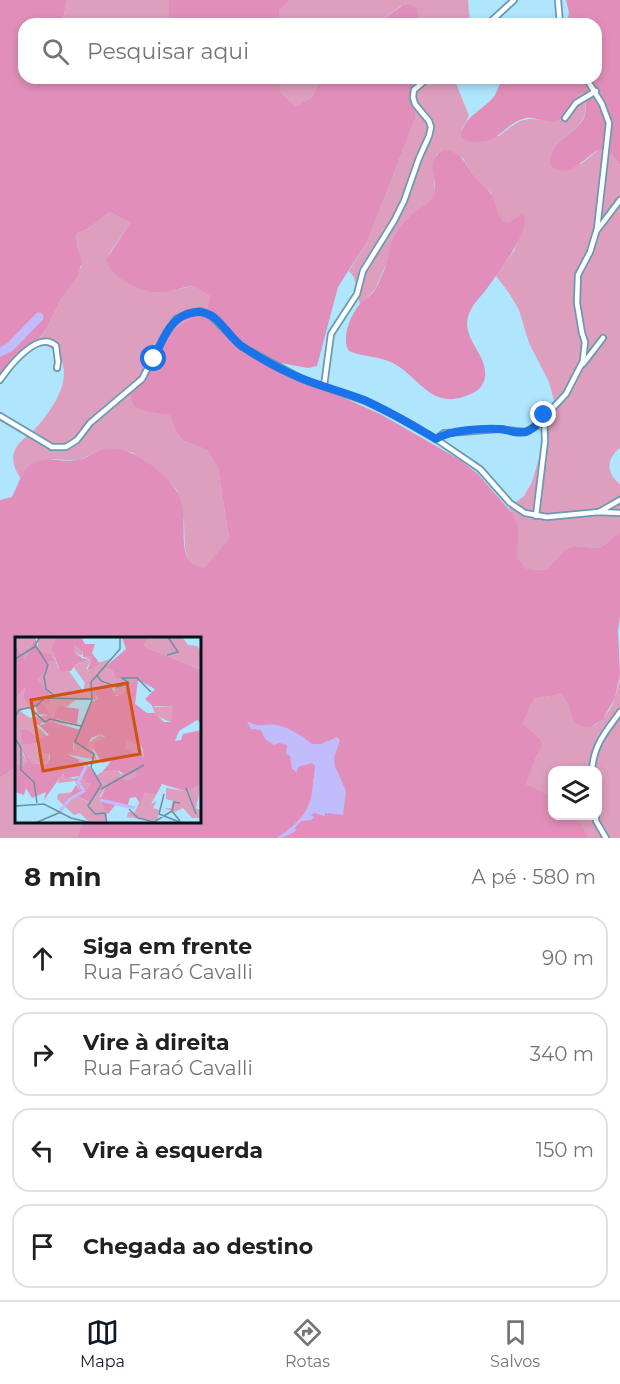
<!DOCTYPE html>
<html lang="pt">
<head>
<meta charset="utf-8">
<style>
	body { margin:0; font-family:Montserrat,sans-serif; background:#f6f6f6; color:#202124 }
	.controls { position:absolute; right:18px; bottom:18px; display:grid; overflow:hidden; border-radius:12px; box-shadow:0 3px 9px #0003 }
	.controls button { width:54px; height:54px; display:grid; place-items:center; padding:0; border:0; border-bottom:2px solid #e0e0e0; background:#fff; color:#202124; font:30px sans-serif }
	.stop { position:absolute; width:18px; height:18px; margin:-14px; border:4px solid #1a73e8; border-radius:50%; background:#fff }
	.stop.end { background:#1a73e8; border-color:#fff; box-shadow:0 2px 6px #0008 }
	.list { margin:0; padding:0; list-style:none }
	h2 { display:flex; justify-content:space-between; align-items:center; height:78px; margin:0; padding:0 24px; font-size:26px }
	h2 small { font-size:20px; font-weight:400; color:#757577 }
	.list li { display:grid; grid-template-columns:39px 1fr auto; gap:18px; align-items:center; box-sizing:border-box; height:84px; margin:0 12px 12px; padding:0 12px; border:2px solid #e0e0e0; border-radius:18px }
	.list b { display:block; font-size:22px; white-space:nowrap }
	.list p { margin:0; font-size:20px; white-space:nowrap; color:#757577 }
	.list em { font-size:20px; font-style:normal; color:#757577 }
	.icon { flex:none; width:33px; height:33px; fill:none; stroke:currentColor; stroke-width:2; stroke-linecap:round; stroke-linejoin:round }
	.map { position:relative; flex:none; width:620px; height:838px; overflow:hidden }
	.search { position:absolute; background:#fff; box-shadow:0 3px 9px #0003; left:18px; right:18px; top:18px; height:66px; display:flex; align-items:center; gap:15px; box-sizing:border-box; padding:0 21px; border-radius:18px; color:#757577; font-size:22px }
	.sheet { height:462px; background:#fff }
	nav { display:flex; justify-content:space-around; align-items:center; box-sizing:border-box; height:84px; border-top:2px solid #e0e0e0; background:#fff; font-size:16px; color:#757577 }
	nav a { display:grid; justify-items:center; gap:3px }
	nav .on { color:#111827 }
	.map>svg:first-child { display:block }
</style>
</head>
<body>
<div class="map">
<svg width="620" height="838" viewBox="0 0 620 838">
	<rect width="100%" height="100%" fill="#afe5fd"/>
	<g fill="#de9ebe">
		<polygon points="67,0 169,0 169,24 62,24"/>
		<polygon points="290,0 468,0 470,24 416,24 419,16 401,6 376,24 279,24 279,10"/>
		<polygon points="280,78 322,78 312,97 296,106 280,92"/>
		<path d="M413,78H454L469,116L462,129L499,136C518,121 524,115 549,122L579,93H583C598,135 546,131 550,165L581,164L598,150L610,152L620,165V448C606,459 606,473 620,484V532L600,548L573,546L565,549L546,570L527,569L517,557V522L509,508L524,496L532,482L555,405L549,382L529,343L519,310L509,293L496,276L514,251L526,220L523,215L509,222L503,221L499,217L491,192L475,178L463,158L437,154L433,168L435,192L432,200L408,218L375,289L360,305L354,277L349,271L368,240L415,119V87Z"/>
		<path d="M110,212L130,223L109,254L169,291L193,286L210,296L207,309L163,341L143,368L138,376L137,408L169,415L178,435L184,441L207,450L218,468L229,538L205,569L195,565L188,559L185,548L184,521L177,490L160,473L132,452L98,451L78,461L52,459L24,473L21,479C16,471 11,462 14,453C17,442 28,436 35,429C52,410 76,377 57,353C52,347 44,345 37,342L45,331L61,299L81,267L76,234L89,228Z"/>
		<path d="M620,674V838H589L577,816H598V770H552V796L524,784L538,754L540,739L523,723L534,699L561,694L568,704L572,718L591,727C611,718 618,694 620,674Z"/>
		<polygon points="16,767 16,822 84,822 79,830 77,838 0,838 0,778"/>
	</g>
	<g fill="#e18fba">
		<path d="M0,0H67L62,24H24V78H121L137,82L139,78H280V92L296,106L312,97L322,78H413L415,87V119L368,240L338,287L317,366L308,368L275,362L322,388L382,415L460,460L478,474L512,513L517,522L518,533L517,557L527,569L546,570L565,549L573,546L600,548L620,532V616L618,631L620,674L615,698L603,719L591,727H584L577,724L572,718L568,704L561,694L534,699L523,723L540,739L542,744L525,784L552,796V816H577L589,838H77L79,830L84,822H200V638H16V767L0,778V500L12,497C18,486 22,468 34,463C49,455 64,464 79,460C88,458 95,451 104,449C128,443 162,470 176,490C190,510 178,545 189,560C193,565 200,567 205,568L229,538L218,468L207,450L184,441L178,435L169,415C160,413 145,412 137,408C116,396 160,342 171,332C182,323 195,318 207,309L210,296L193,286C182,287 172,292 161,292C141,293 113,279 106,260L130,223L110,212L89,228L76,234L78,249L82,261L78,275L61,299L45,331L23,358L0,378Z"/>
		<polygon points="169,0 290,0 279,10 279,24 169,24"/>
		<path d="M566,0H620V165L610,152L598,150C582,159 569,181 550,165C546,131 599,135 583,93L579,94C572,101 568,114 559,120C548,126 537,116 526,118C501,124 502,146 466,141L461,136C464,117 478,113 491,100C497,94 499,86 501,78H596V24H567L569,12Z"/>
		<polygon points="410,4 417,9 419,16 416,24 376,24 402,6"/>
		<path d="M443,150C462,151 465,164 475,177C480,183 488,188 492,195C497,203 496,214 503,221L509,222L523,214L526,220C519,246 504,265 488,287C481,297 471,305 468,317C462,339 488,355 485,377C484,385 478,391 471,394C431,412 421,378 393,363C379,356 363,357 349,351C341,339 350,315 360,304C365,299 372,295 376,288C379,283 381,277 384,271C389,259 389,243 397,232C402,224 409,216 416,211C421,207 430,203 433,197C441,182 422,164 443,150Z"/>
	</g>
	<path fill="#c1bcfc" d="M247,721C262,729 263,723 277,725C290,728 302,736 312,744H321L337,737L340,740L334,758L335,766L346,791L343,815L325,813V816L314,813L311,816L315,817L311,820L301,821L295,828L296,831L282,838H277C301,821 313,809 313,779L314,778L315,766L312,763L298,767L297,772L292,769L290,756L286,754L287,745L279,743L274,745L265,739L261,730L251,729Z"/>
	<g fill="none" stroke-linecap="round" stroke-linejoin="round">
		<polyline stroke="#c1bcfc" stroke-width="9" points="0,352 10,347 39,317"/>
		<defs>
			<g id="minor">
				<polyline points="558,0 560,24"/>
				<polyline points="488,24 514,0"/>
				<polyline points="565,118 576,103 596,91"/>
				<polyline points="598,229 620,200"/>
				<polyline points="583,364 603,338"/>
				<path d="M0,380C9,367 38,329 56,346L58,362L57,368"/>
				<polyline points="324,386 331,334 357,294 363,271 394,221 404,201 419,158 429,136 431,127 429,121 415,104 413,97 414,90 428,78"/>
				<polyline points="0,416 52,447 66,447 77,440 90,423 142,379 164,337 176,319 187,314 200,311 211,316 241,346 302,379 365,401 400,418 436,439 480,469 510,503 525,513 547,517 599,512 620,513"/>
				<polyline points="436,439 444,433 462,432 499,429 526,432 536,426 566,394 583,361 585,342 582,333 577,303 578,275 590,252 597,229 609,123 602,104 586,78"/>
				<polyline points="599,512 620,500"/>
				<polyline points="536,516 545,441 544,415"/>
				<path d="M592,770C594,744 605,733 620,712"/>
				<polyline points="596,816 596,821 606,838"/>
			</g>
		</defs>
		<use href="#minor" stroke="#689bb2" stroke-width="8"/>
		<use href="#minor" stroke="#fff" stroke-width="4.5"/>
	</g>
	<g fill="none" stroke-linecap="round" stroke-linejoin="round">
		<path stroke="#1a73e8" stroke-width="8" d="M154,359C163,338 171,314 197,312C218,310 228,338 243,347C261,359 283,371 303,379C323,387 344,392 364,400C389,411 412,425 436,439C450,430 483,428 500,429C509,430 519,435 528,431C535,428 540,421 544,415"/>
	</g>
	<g transform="translate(15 637)">
		<rect width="186" height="186" fill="#afe5fd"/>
		<path d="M1,0H20L10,23L1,7ZM23,0H41L38,15L43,31L54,34L68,54L70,46L58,29L75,23L59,15V8L68,15L67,19H75L76,24L71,32L74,34L77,28L95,22L90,32L97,33L101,42L121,41L108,58H98L100,52L93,49L79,50L82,63H61L50,71L43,70L37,80L53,88L34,84L21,88L33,100L24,102L15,93L5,91L6,108L21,106L23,115L35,117L32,127L16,126L6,113L12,125L7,129L0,126V63L10,50L8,59L16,69L5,74L15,81L34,78L27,65L37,66L22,42L32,24H40L36,17L23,12ZM133,0H167L173,8L182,9L186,14V33L129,9ZM135,64L140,70L159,69L156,85L141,79ZM86,97L89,101L83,103L78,113L82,123L50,117L59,111L58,104L73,106ZM112,103L125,108L129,120L118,118L109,111ZM93,131L103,133L105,137L122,135V139L113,143L104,139L91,149L85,159L92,172V186H75L65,176L59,178L42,162L43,157L58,155L51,165L62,159L73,165L86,147L82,138ZM45,136L58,142L67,139L76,147L72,152L64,153L60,144L43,146ZM186,148L181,171L186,174V181H177L168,171L160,175L149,171H156L158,164L151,162V151L170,154ZM129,156L141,158L136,167L142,164L138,171L144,173L142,184L112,180L113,175L119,176Z" fill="#de9ebe"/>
		<path d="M20,0L23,12L36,17L40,24H32L33,31L22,42L35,57L36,67L27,65L35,78L23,77L21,69H14L8,60L10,50L0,63V6L10,23ZM41,0H66L70,7H80L77,16L85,27L72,34L76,24L75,19L68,20V15L59,8V15L67,21L74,23L60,28L56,34H45L37,12ZM107,0H133L129,9L186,33V86L182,83L164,94L160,104L166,103L168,97L186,93V148L170,154L147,147L141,158L129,156L125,167L121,160L115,161L112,170L101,167L93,177L85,163L91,149L103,139L113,143L122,139L121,135L110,138L103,133L88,134L96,124L87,126L78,111L81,104L90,100L86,97L76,101L71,111L58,104V115L51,117L70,125L85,142L86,147L74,165L62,159L51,164L61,148L64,153L72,152L76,146H71L67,139L50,141L48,136L29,163L31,155L17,161L11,151L9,158L0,155V126L7,129L12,125L7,112L16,126L32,127L35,121V117L23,115V106L6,108L5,91L15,93L24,102L34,98L22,86L27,88L34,84L65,93L77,65L83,62L77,50L96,49L101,59L108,57L121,41L101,42L97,33L89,31L111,12ZM123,43L140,52L130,62L138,69H158L156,85H149L139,76H132L120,67ZM112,103L127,110L129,120L110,112ZM43,69L64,72L62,87L37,81Z" fill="#e18fba" fill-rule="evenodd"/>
		<path fill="none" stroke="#c1bcfc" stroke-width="3" d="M85,163L120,171M45,174L55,162L69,154L63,145L71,130L64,123"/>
		<path fill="none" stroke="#6991a3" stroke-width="1.5" d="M25,0L20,8L33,28L29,40L31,52L40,59M152,18L163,15L153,0M0,22L21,9M82,38L86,44L103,50L114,46L107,41H122L136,55M14,70L30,85L35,82L66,89M0,80L4,73L21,69L30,61L77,62M0,101L6,111V133L19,145L22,166M171,151L181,177M86,152L129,128M149,157L144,177L167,186M165,166L159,165L157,174L165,184M0,169L29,167L56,181L77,186M114,172L123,181L139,185L157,174M20,186L46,175M92,186L90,176L80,177L73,169L86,148L76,130L79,117L60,105L77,63L76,45L105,12V0"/>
		<path fill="#d1520e" fill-opacity="0.15" stroke="#d1520e" stroke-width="3" d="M112,46L125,117L28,134L16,63Z"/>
		<rect width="186" height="186" fill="none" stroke="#01141c" stroke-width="3"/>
	</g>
</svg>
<div class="controls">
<button><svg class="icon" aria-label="layers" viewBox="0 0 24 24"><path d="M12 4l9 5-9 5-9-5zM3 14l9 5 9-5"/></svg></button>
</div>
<div class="stop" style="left:154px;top:359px"></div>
<div class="stop end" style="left:544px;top:415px"></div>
<div class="search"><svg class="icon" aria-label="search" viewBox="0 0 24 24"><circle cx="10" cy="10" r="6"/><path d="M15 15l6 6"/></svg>Pesquisar aqui</div>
</div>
<section class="sheet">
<h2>8 min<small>A pé · 580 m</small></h2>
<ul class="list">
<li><svg class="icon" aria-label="ahead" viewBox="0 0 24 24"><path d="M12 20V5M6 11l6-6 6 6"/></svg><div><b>Siga em frente</b><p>Rua Faraó Cavalli</p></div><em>90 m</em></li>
<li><svg class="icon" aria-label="right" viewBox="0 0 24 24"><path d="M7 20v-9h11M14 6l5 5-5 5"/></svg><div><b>Vire à direita</b><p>Rua Faraó Cavalli</p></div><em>340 m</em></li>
<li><svg class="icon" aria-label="left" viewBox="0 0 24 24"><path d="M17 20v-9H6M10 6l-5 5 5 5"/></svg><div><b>Vire à esquerda</b></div><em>150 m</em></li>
<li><svg class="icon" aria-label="arrive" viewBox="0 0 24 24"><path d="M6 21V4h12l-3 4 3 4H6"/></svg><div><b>Chegada ao destino</b></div></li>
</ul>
</section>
<nav>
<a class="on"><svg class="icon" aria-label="map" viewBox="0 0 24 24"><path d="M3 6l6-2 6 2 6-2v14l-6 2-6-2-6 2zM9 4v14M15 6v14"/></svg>Mapa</a>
<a><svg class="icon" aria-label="directions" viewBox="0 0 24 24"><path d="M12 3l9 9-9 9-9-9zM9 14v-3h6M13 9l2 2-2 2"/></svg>Rotas</a>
<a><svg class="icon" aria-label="saved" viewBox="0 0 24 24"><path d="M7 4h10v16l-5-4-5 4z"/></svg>Salvos</a>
</nav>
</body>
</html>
